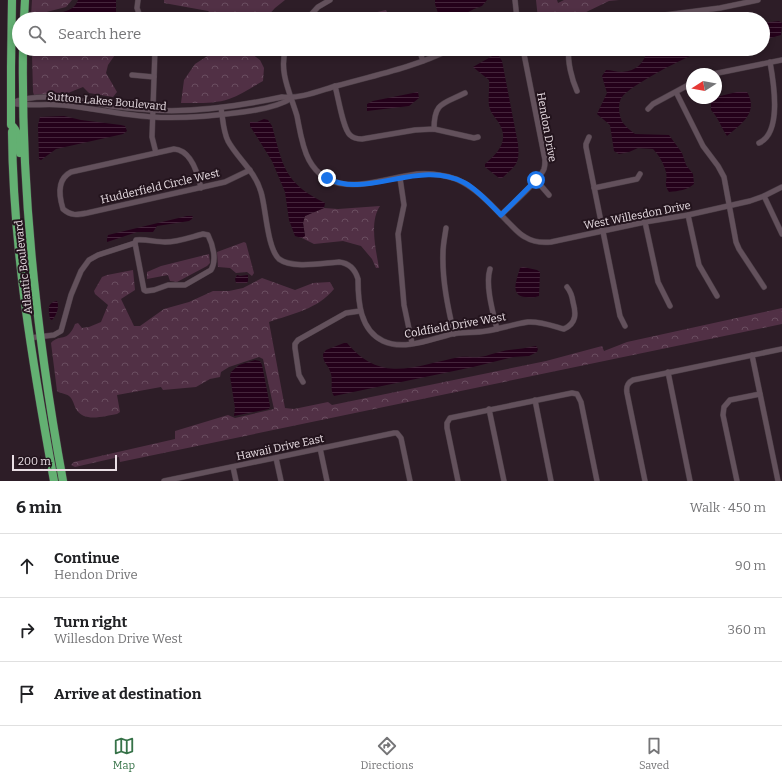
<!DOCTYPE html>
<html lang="en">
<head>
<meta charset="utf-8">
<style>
	body { margin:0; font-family:Bitter,serif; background:#f6f6f6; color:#202124 }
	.compass { position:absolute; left:686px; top:68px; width:36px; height:36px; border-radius:50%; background:#fff; box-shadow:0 2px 6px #0003; rotate:259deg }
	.scale { position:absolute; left:12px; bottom:10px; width:105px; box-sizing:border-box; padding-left:4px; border:2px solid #e9dee4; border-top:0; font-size:11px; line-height:14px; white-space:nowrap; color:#e9dee4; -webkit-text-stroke:3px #23141d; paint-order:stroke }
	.stop { position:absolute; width:12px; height:12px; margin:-9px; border:3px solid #1a73e8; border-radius:50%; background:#fff }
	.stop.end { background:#1a73e8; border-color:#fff; box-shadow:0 1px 4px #0008 }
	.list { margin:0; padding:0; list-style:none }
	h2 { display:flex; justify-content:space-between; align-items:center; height:52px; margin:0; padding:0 16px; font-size:17px }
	h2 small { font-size:13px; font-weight:400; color:#757577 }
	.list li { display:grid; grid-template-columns:26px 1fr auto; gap:12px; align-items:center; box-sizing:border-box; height:64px; padding:0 16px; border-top:1px solid #e0e0e0 }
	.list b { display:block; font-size:15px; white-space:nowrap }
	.list p { margin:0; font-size:13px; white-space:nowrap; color:#757577 }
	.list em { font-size:13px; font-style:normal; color:#757577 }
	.icon { flex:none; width:22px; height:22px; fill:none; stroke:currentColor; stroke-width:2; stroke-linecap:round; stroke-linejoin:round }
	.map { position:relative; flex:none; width:782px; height:481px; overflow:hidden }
	.search { position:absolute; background:#fff; box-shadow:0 2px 6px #0003; left:12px; right:12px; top:12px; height:44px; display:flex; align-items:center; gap:10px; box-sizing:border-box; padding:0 14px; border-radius:22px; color:#757577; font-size:15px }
	.sheet { height:244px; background:#fff }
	nav { display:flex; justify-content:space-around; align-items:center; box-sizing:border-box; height:56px; border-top:1px solid #e0e0e0; background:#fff; font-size:11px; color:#757577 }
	nav a { display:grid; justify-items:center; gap:2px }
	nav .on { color:#367248 }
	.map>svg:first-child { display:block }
</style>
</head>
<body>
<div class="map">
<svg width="782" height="481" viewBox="0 0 782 481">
	<defs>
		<pattern id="forest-crowns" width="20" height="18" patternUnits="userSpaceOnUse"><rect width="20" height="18" fill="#513045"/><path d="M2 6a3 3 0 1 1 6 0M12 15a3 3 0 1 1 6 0" fill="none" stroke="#6a4e60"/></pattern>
		<pattern id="water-rules" width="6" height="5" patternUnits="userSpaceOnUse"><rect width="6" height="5" fill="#24001a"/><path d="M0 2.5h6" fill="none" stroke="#44253b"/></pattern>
	</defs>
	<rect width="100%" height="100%" fill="#2d1d27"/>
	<g fill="url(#forest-crowns)">
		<polygon points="32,0 72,0 66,7 31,16"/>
		<polygon points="164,0 285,0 275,8 265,19 217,19 208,11 164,3"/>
		<polygon points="536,0 557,0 558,3 564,0 619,0 609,1 578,16 562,15 553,19 538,19"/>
		<polygon points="386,10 388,14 388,19 362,19 373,13"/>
		<polygon points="35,49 41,51 48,49 116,49 117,52 108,65 106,73 117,92 113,97 89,93 83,87 68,93 34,95 33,92 32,54"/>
		<path d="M218,49H245L260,60L264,68L263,81C252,87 241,95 229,99C215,104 195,103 181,103L184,80L195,64Z"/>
		<polygon points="325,49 364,49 342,54"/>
		<path d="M380,206C369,222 376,250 379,268H376L372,259L361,246L343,241L314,244L302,238L305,236L303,223L305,216L324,208L338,209Z"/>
		<polygon points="244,242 246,243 254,273 252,276 247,272 236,273 230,268 218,267 217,252"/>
		<polygon points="209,254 210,263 207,266 177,282 170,281 168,275 147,279 147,272 161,266"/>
		<path d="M133,270L135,290L121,299L134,326H140L164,309L189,302L213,291H229L243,288L262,278L295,290L313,283L330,282L334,289C318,309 292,314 269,322L285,408L294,409L328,402L332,405L546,361L602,346L604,351L627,342L782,308V324L120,462L119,457L75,467L71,465L74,462L175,439V431L228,415L235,418L274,409L263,359L259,357L229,367L221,372L220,377L210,379L196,387L163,390L161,387L117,395L120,412L117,414C104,416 84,423 76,409C74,405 73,399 69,396C65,393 61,394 57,391L51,343C60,333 67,344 75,324L78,323L82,328L89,327L101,322L108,305L95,294L94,291L102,277L107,275Z"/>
	</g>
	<g fill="url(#water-rules)">
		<path d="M78,0H116V19H45C56,10 73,15 78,0Z"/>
		<polygon points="435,0 487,0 482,6 474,9 455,19 440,19 435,4"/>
		<polygon points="779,21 782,23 781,35 763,40 763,23"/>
		<path d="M648,49H713C707,51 700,52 695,54C680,60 631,85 622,97C617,103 619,117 623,123C626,127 631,131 635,134L669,135L682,153L686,165L693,174L694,184C687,190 679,191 669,192C663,182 668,182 666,172C664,164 659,155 653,149L638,148L629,152L619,154L614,151L610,125L597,114L607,93L602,76L606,70C611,70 616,72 622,72C637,71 644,63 648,49Z"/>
		<path d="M494,55L499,56L502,61L518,144C520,164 516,165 502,178H499L485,167V164C497,154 509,142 500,125C497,119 492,115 490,109C487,102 490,88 489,80L473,67Z"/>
		<polygon points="418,92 419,98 409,106 367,111 367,104 373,101"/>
		<path d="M737,92H747C759,113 741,124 727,136C721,127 718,117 711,110V100L713,98H716V97Z"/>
		<polygon points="64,116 81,120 121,125 125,126 127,131 123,134 56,149 41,160 39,159 38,125 40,117"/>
		<path d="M264,119L268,120L272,126C283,166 284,183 325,203L324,208L305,216L303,223L305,236L302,238L295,236L289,220L285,192L272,161L250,126V122H257Z"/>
		<polygon points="187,216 192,216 193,217 192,219 189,221 157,226 153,232 137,232 107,242 107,239 108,235"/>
		<path d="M523,267L537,270L540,272L539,296C534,298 530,297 526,297C509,296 517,279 520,268Z"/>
		<polygon points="237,275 240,276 248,275 248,281 247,283 236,283 235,279"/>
		<path d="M57,301C60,307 56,316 52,320L50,319C49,310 46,303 57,301Z"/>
		<path d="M344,343H347C382,385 416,365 460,357C467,356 473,358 479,357C489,356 499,351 509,350C518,349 527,348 536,346L538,349L537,352L529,356L513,357L473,367L334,396C329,389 334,380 330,371C327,363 323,363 323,354L326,350Z"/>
		<polygon points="255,360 260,361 262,365 270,406 269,409 234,416 235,408 230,376 231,372 239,365"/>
	</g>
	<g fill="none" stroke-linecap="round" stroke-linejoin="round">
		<defs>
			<g id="minor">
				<polyline points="138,0 137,8 141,19"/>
				<polyline points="515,0 517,19"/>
				<polyline points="307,19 318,7 330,0"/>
				<polyline points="634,19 720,8 758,0"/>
				<polyline points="155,49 152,137 156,153"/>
				<path d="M286,49C278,71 291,95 297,116C300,131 302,147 309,160C332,202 381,178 417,174C429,173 445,175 456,179C477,188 493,207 509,223C514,228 519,234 525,237C533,242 542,243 551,242L645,222L688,215L750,201L764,196L782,187"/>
				<polyline points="419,49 423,61"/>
				<path d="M569,49C567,61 572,80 577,91"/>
				<polyline points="713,74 782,60"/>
				<polyline points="132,75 154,77"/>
				<path d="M335,86C338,96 343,129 350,135C353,138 358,139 362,139L415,130L434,129L474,138L478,137"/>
				<polyline points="676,92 703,146 718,166 724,177 736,242 739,249 764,287"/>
				<path d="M11,103C42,91 78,100 110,106C124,108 138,109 152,110C196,113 240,106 282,97C300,99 319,91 336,86C376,75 415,67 451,49"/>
				<path d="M11,103C29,107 44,103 62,105C92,108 122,115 152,117C182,119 213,116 243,112C259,110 278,107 292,98"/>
				<path d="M221,108C223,119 223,131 228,141C238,159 255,171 261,192C266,208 267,248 279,259C292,269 323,263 339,262C349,263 355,269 358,279C358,302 360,330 383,341C404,351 431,339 452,334C463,332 475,333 486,331C500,329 514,324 528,322C540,321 553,326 564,329C577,323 576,313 573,302C572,295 571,292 567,287"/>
				<polyline points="648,109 653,104 692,83"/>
				<path d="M434,129C434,102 443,104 465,93"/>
				<polyline points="589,137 586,144 586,147 620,316 625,326"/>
				<path d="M759,143C782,133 774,84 770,62"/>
				<polyline points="400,178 404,205 398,234 404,305 412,343"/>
				<polyline points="536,180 549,195"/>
				<path d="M201,188C198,174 191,150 174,149L71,172C57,179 59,196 63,209C71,216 77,215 87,213L225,182L250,170"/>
				<polyline points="594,188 637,179 640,174"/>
				<polyline points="764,196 782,234"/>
				<path d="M501,215C511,205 540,180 544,169C545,166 545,163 545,160L523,49"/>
				<polyline points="688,215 699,265 717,296"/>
				<polyline points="645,222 658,282 670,306"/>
				<path d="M446,228C445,236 443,244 443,253C442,280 448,308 454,334"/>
				<path d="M203,234L208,235C213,245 217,260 211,270L185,285H168L154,290L146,291L144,290L135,243L136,240C146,239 155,242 165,242C178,242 191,237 203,234Z"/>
				<path d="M490,269C485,285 493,313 497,329"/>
				<polyline points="29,338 54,335 61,331 71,295 81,271 89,260 98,255 135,243"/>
				<polyline points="752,355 778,481"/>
				<polyline points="668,372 690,481"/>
				<polyline points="303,382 299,375 295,348 295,344 298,340 346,313 360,311"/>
				<polyline points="535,400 551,481"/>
				<polyline points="489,409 504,481"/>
				<polyline points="320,448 327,481"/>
				<polyline points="276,458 281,481"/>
				<polyline points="233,467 236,481"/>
				<polyline points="164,481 394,433 397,433 401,438 410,481"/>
				<polyline points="458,481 447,428 447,423 450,418 572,393 577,394 581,402 597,481"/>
				<path d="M645,481L627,393C626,387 627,383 633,380L782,349"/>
				<polyline points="737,481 723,415 724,407 730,400 760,394"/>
			</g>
			<g id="highway">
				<path d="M12,0L11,67V125C19,131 19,144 20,153"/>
				<polyline points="24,19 25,0"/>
				<path d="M23,49C21,194 37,339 63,481"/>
				<path d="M12,132C13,249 33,366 54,481"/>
			</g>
		</defs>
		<use href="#minor" stroke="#483b43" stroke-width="6"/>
		<use href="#highway" stroke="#483b43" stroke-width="9"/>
		<use href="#minor" stroke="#63515c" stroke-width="5"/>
		<use href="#highway" stroke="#63b072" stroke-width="8"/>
	</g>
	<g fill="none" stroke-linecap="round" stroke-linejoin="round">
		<path stroke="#1a73e8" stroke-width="5" d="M327,178C366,200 419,158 465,183C479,191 490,204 501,215L536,180"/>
	</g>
	<g text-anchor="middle" stroke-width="4" stroke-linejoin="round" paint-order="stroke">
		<g font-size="11" fill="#e9dee4" stroke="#23141d">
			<text transform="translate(107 101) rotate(5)" y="4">Sutton Lakes Boulevard</text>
			<text transform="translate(547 127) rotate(80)" y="4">Hendon Drive</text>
			<text transform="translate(160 186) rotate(-13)" y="4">Hudderfield Circle West</text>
			<text transform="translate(637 215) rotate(-11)" y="4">West Willesdon Drive</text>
			<text transform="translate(23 267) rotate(-96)" y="4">Atlantic Boulevard</text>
			<text transform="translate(455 325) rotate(-10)" y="4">Coldfield Drive West</text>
			<text transform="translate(280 447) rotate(-12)" y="4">Hawaii Drive East</text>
		</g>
	</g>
</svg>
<svg class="compass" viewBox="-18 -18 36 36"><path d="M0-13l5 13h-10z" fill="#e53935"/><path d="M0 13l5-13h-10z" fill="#757577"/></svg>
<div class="scale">200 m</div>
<div class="stop" style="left:536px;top:180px"></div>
<div class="stop end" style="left:327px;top:178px"></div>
<div class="search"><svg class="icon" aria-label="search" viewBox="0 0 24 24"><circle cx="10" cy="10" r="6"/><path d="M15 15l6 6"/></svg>Search here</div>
</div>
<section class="sheet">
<h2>6 min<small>Walk · 450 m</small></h2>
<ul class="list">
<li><svg class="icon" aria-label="ahead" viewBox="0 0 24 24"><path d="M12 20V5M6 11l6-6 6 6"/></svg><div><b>Continue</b><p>Hendon Drive</p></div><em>90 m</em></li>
<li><svg class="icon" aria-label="right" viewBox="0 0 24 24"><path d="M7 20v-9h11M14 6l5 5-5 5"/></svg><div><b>Turn right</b><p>Willesdon Drive West</p></div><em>360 m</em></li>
<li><svg class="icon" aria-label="arrive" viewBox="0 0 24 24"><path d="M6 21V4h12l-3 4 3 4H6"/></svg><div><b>Arrive at destination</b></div></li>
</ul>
</section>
<nav>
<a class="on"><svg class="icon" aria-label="map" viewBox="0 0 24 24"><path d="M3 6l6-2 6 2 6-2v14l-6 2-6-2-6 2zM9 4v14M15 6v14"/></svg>Map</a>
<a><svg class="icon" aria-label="directions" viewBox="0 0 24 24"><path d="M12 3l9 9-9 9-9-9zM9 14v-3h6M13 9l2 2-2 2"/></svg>Directions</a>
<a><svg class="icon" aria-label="saved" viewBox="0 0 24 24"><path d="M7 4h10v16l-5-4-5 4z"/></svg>Saved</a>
</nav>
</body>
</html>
